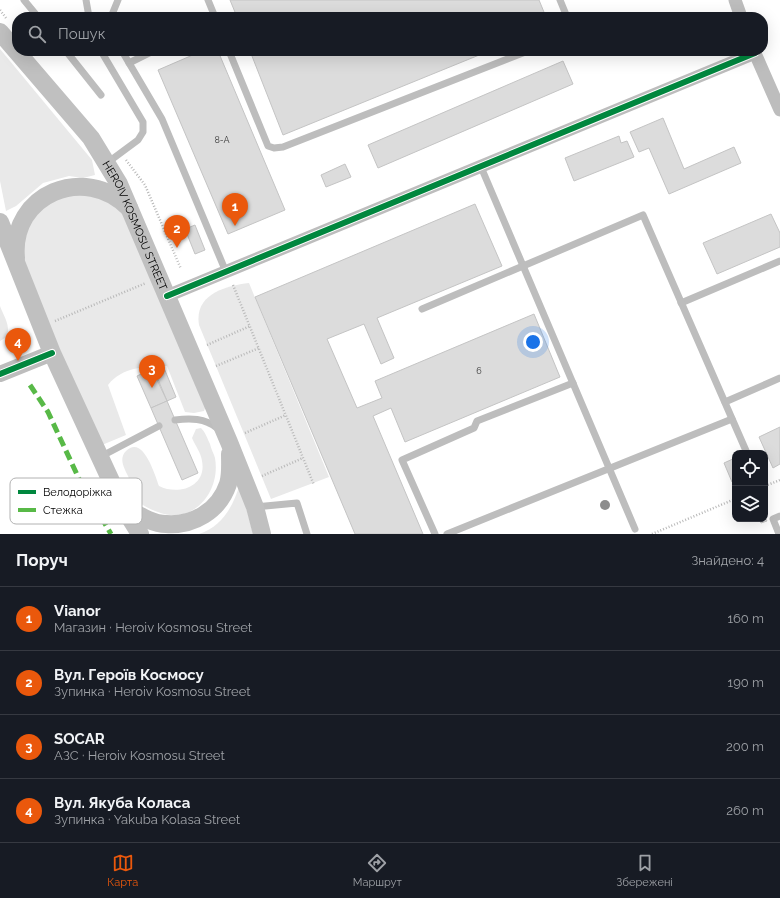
<!DOCTYPE html>
<html lang="uk">
<head>
<meta charset="utf-8">
<style>
	body { margin:0; font-family:Raleway,sans-serif; background:#242831; color:#f1f3f6 }
	.controls { position:absolute; right:12px; bottom:12px; display:grid; overflow:hidden; border-radius:8px; box-shadow:0 4px 16px #0002 }
	.controls button { width:36px; height:36px; display:grid; place-items:center; padding:0; border:0; border-bottom:1px solid #363941; background:#171b24; color:#f1f3f6; font:20px sans-serif }
	.you { position:absolute; left:533px; top:342px; width:14px; height:14px; margin:-10px; border:3px solid #fff; border-radius:50%; background:#1a73e8; box-shadow:0 0 0 6px #1a73e833 }
	.badge { display:grid; place-items:center; width:26px; height:26px; border-radius:50%; background:#ea580c; color:#fff; font-size:13px; font-weight:700 }
	.pin { position:absolute; translate:-50% -33px; filter:drop-shadow(0 1px 2px #0008) }
	.pin::after { content:''; position:absolute; top:21px; width:14px; height:12px; background:inherit; clip-path:polygon(0 0,100% 0,50% 100%) }
	.list { margin:0; padding:0; list-style:none }
	h2 { display:flex; justify-content:space-between; align-items:center; height:52px; margin:0; padding:0 16px; font-size:17px }
	h2 small { font-size:13px; font-weight:400; color:#9ea1a6 }
	.list li { display:grid; grid-template-columns:26px 1fr auto; gap:12px; align-items:center; box-sizing:border-box; height:64px; padding:0 16px; border-top:1px solid #363941 }
	.list b { display:block; font-size:15px; white-space:nowrap }
	.list p { margin:0; font-size:13px; white-space:nowrap; color:#9ea1a6 }
	.list em { font-size:13px; font-style:normal; color:#9ea1a6 }
	.icon { flex:none; width:22px; height:22px; fill:none; stroke:currentColor; stroke-width:2; stroke-linecap:round; stroke-linejoin:round }
	.map { position:relative; flex:none; width:780px; height:534px; overflow:hidden }
	.search { position:absolute; background:#171b24; box-shadow:0 4px 16px #0002; left:12px; right:12px; top:12px; height:44px; display:flex; align-items:center; gap:10px; box-sizing:border-box; padding:0 14px; border-radius:16px; color:#9ea1a6; font-size:15px }
	.sheet { height:308px; background:#171b24 }
	nav { display:flex; justify-content:space-around; align-items:center; box-sizing:border-box; height:56px; border-top:1px solid #363941; background:#171b24; font-size:11px; color:#9ea1a6 }
	nav a { display:grid; justify-items:center; gap:2px }
	nav .on { color:#ea580c }
	.map>svg:first-child { display:block }
</style>
</head>
<body>
<div class="map">
<svg width="780" height="534" viewBox="0 0 780 534">
	<rect width="100%" height="100%" fill="#fff"/>
	<g fill="#e9e9e9">
		<polygon points="0,49 92,160 95,175 83,178 69,176 43,183 16,206 6,211 0,181"/>
		<path d="M86,192L118,204L207,403L204,411L194,413L185,412L167,366C146,366 122,367 108,385L126,435L102,445L20,260L30,220L51,199Z"/>
		<path d="M249,283L329,477L271,499L199,325C194,295 224,286 249,283Z"/>
		<path d="M0,306C4,317 16,334 0,341Z"/>
		<path d="M201,428C206,433 207,438 210,444C211,449 214,454 215,458C221,492 193,526 158,512C152,510 143,506 139,502C134,495 132,484 128,476C125,469 118,459 126,451C143,434 155,475 159,486C179,496 207,486 202,461C201,453 195,445 192,438L196,429Z"/>
		<path d="M240,484L253,534H199C223,526 233,506 240,484Z"/>
	</g>
	<g fill="#dcdcdc" stroke="#c4c4c4">
		<polygon points="230,0 539,0 546,17 237,17"/>
		<polygon points="202,51 218,51 285,210 228,234 158,70"/>
		<polygon points="250,51 489,51 283,135"/>
		<polygon points="563,61 573,84 378,168 368,145"/>
		<polygon points="663,118 684,169 734,147 741,163 669,194 649,148 639,152 630,132"/>
		<polygon points="619,136 621,143 627,141 634,157 574,181 565,158"/>
		<polygon points="345,164 351,177 326,187 321,175"/>
		<polygon points="475,204 502,266 377,318 394,358 381,364 364,324 327,339 357,408 382,398 375,381 534,314 560,377 405,442 391,408 373,416 423,534 355,534 255,297"/>
		<polygon points="771,214 780,233 780,247 717,274 703,243"/>
		<polygon points="195,225 205,250 195,254 185,229"/>
		<polygon points="164,368 176,397 167,401 155,372"/>
		<polygon points="152,369 167,401 151,408 137,376"/>
		<polygon points="167,401 198,473 182,480 151,408"/>
		<polygon points="780,427 780,464 773,468 759,437"/>
		<polygon points="735,458 735,481 732,482 724,463"/>
		<polygon points="765,517 767,521 761,523 759,519 765,519"/>
	</g>
	<g fill="none" stroke-linecap="round" stroke-linejoin="round">
		<g stroke="#b8b8b8" stroke-width="2.5" stroke-dasharray="1 2" stroke-linecap="butt">
			<polyline points="0,10 6,18"/>
			<polyline points="126,160 145,185 181,269"/>
			<polyline points="233,285 314,485"/>
			<polyline points="55,321 146,283"/>
			<polyline points="207,345 250,326"/>
			<polyline points="216,366 259,348"/>
			<polyline points="245,433 286,415"/>
			<polyline points="262,476 303,458"/>
			<polyline points="765,486 780,480"/>
			<polyline points="652,534 735,499"/>
		</g>
		<g stroke="#bdbdbd" stroke-width="7">
			<polyline points="24,0 38,17"/>
			<polyline points="86,0 89,17"/>
			<polyline points="208,0 215,17"/>
			<polyline points="560,0 567,17"/>
			<polyline points="111,17 118,0"/>
			<polyline points="66,51 101,95"/>
			<polyline points="101,51 143,122 143,132 138,140 107,163"/>
			<polyline points="122,51 162,119 226,272"/>
			<polyline points="229,51 268,146 274,148 283,147 528,51"/>
			<polyline points="129,63 153,51"/>
			<polyline points="481,167 635,529"/>
			<polyline points="681,303 780,261"/>
			<polyline points="422,309 643,215 747,453"/>
			<polyline points="725,402 780,378"/>
			<path d="M175,420C190,418 205,418 217,428"/>
			<polyline points="100,457 159,426"/>
			<polyline points="255,507 297,503 307,534"/>
			<polyline points="435,534 402,460 474,428 477,421 573,383"/>
			<polyline points="447,534 732,419"/>
			<polyline points="779,534 773,519 780,516"/>
		</g>
		<g stroke="#bdbdbd" stroke-width="13">
			<polyline points="735,0 741,17"/>
			<polyline points="754,51 780,110"/>
			<polyline points="167,296 755,53"/>
		</g>
		<polyline stroke="#bdbdbd" stroke-width="16" points="0,374 52,353"/>
		<g stroke="#c0c0c0" stroke-width="18">
			<path id="s1" d="M0,32L91,138L119,184L229,442L255,507L262,534"/>
			<polyline points="0,222 52,353 122,505 140,534"/>
			<path d="M16,258C10,194 85,163 129,208"/>
			<path d="M124,507C137,514 152,524 166,524C193,526 219,511 228,484C231,475 230,463 230,454"/>
		</g>
		<polyline stroke="#58b947" stroke-width="5" stroke-dasharray="10 5" stroke-linecap="butt" points="30,385 48,412 80,481 111,534"/>
		<defs>
			<g id="cycleway">
				<polyline points="167,296 755,53"/>
				<polyline points="0,374 52,353"/>
			</g>
		</defs>
		<use href="#cycleway" stroke="#fff" stroke-width="8"/>
		<use href="#cycleway" stroke="#00873e" stroke-width="6"/>
	</g>
	<circle fill="#8c8c8c" cx="605" cy="505" r="5"/>
	<g text-anchor="middle" stroke-width="3" stroke-linejoin="round" paint-order="stroke">
		<g font-size="9" fill="#373737">
			<text x="222" y="143">8-А</text>
			<text x="479" y="374">6</text>
		</g>
		<g font-size="11" fill="#000" stroke="#fff">
			<text dy="4" stroke="none"><textPath href="#s1" startOffset="238">HEROIV KOSMOSU STREET</textPath></text>
		</g>
	</g>
	<rect x="10" y="478" width="132" height="46" rx="6" fill="#fff" stroke="#b2b2b2" stroke-width="1"/>
	<rect x="18" y="490" width="18" height="4" fill="#00873e"/>
	<rect x="18" y="508" width="18" height="4" fill="#58b947"/>
	<g font-size="11" fill="#000">
		<text x="43" y="496">Велодоріжка</text>
		<text x="43" y="514">Стежка</text>
	</g>
</svg>
<div class="controls">
<button><svg class="icon" aria-label="locate" viewBox="0 0 24 24"><circle cx="12" cy="12" r="6"/><path d="M12 2v4M12 18v4M2 12h4M18 12h4"/></svg></button>
<button><svg class="icon" aria-label="layers" viewBox="0 0 24 24"><path d="M12 4l9 5-9 5-9-5zM3 14l9 5 9-5"/></svg></button>
</div>
<div class="you"></div>
<div class="pin badge" style="left:235px;top:226px">1</div>
<div class="pin badge" style="left:177px;top:248px">2</div>
<div class="pin badge" style="left:152px;top:388px">3</div>
<div class="pin badge" style="left:18px;top:361px">4</div>
<div class="search"><svg class="icon" aria-label="search" viewBox="0 0 24 24"><circle cx="10" cy="10" r="6"/><path d="M15 15l6 6"/></svg>Пошук</div>
</div>
<section class="sheet">
<h2>Поруч<small>Знайдено: 4</small></h2>
<ul class="list">
<li><span class="badge">1</span><div><b>Vianor</b><p>Магазин · Heroiv Kosmosu Street</p></div><em>160 m</em></li>
<li><span class="badge">2</span><div><b>Вул. Героїв Космосу</b><p>Зупинка · Heroiv Kosmosu Street</p></div><em>190 m</em></li>
<li><span class="badge">3</span><div><b>SOCAR</b><p>АЗС · Heroiv Kosmosu Street</p></div><em>200 m</em></li>
<li><span class="badge">4</span><div><b>Вул. Якуба Коласа</b><p>Зупинка · Yakuba Kolasa Street</p></div><em>260 m</em></li>
</ul>
</section>
<nav>
<a class="on"><svg class="icon" aria-label="map" viewBox="0 0 24 24"><path d="M3 6l6-2 6 2 6-2v14l-6 2-6-2-6 2zM9 4v14M15 6v14"/></svg>Карта</a>
<a><svg class="icon" aria-label="directions" viewBox="0 0 24 24"><path d="M12 3l9 9-9 9-9-9zM9 14v-3h6M13 9l2 2-2 2"/></svg>Маршрут</a>
<a><svg class="icon" aria-label="saved" viewBox="0 0 24 24"><path d="M7 4h10v16l-5-4-5 4z"/></svg>Збережені</a>
</nav>
</body>
</html>
